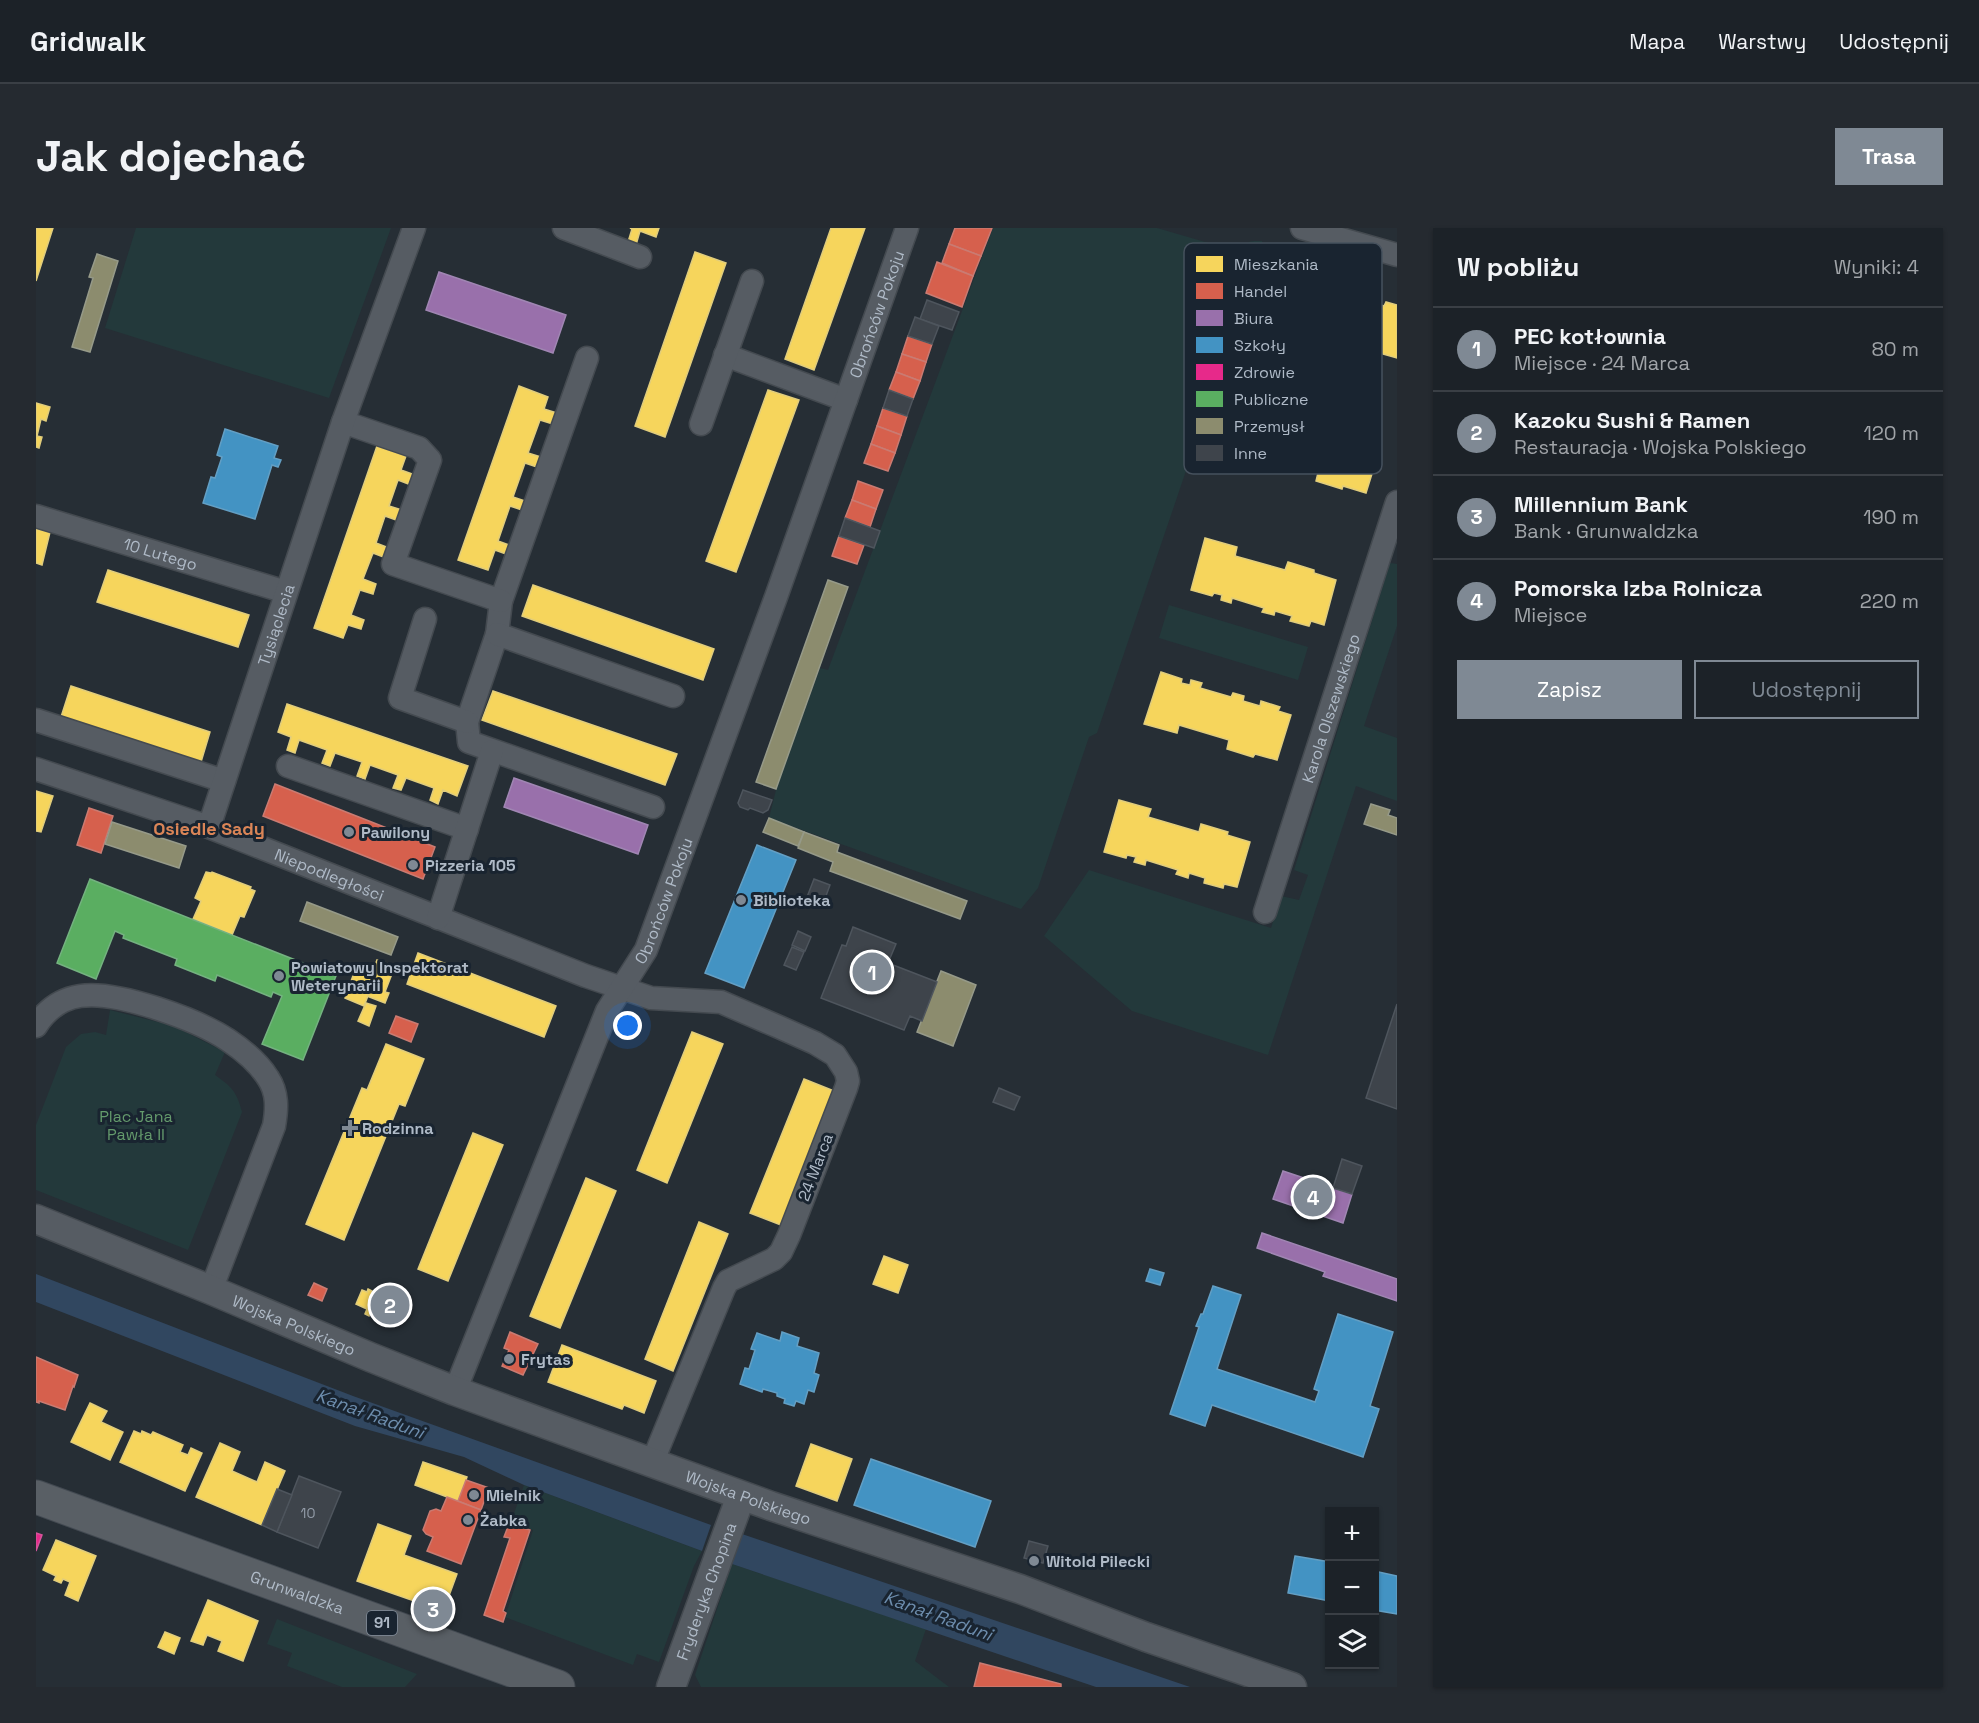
<!DOCTYPE html>
<html lang="pl">
<head>
<meta charset="utf-8">
<style>
	body { margin:0; font-family:"Space Grotesk",sans-serif; background:#252a30; color:#f1f3f6 }
	.controls { position:absolute; right:18px; bottom:18px; display:grid; overflow:hidden; border-radius:0px; box-shadow:0 2px 4px #0004 }
	.controls button { width:54px; height:54px; display:grid; place-items:center; padding:0; border:0; border-bottom:2px solid #3a3f45; background:#1c2228; color:#f1f3f6; font:30px sans-serif }
	.you { position:absolute; left:592px; top:798px; width:21px; height:21px; margin:-15px; border:4px solid #fff; border-radius:50%; background:#1a73e8; box-shadow:0 0 0 9px #1a73e833 }
	.badge { display:grid; place-items:center; width:39px; height:39px; border-radius:50%; background:#7f8994; color:#fff; font-size:20px; font-weight:700 }
	.pin { position:absolute; translate:-50% -50%; border:3px solid #fff; box-shadow:0 2px 6px #0006 }
	.list { margin:0; padding:0; list-style:none }
	h2 { display:flex; justify-content:space-between; align-items:center; height:78px; margin:0; padding:0 24px; font-size:26px }
	h2 small { font-size:20px; font-weight:400; color:#a0a4a8 }
	.list li { display:grid; grid-template-columns:39px 1fr auto; gap:18px; align-items:center; box-sizing:border-box; height:84px; padding:0 24px; border-top:2px solid #3a3f45 }
	.list b { display:block; font-size:22px; white-space:nowrap }
	.list p { margin:0; font-size:20px; white-space:nowrap; color:#a0a4a8 }
	.list em { font-size:20px; font-style:normal; color:#a0a4a8 }
	.actions { display:flex; gap:12px; padding:18px 24px }
	.actions a { flex:1; padding:14px 0; border:2px solid #7f8994; border-radius:0px; text-align:center; font-size:21px; color:#7f8994 }
	.actions .main { background:#7f8994; color:#fff }
	.icon { flex:none; width:33px; height:33px; fill:none; stroke:currentColor; stroke-width:2; stroke-linecap:round; stroke-linejoin:round }
	.map { position:relative; flex:none; width:1361px; height:1459px; overflow:hidden; border-radius:0px }
	header { display:flex; align-items:center; gap:36px; box-sizing:border-box; height:84px; padding:0 30px; background:#1c2228; border-bottom:2px solid #3a3f45 }
	header strong { font-size:28px }
	nav { display:flex; gap:33px; margin-inline-start:auto; font-size:21px }
	.intro { display:flex; align-items:center; justify-content:space-between; box-sizing:border-box; height:144px; padding:0 36px }
	h1 { margin:0; font-size:42px }
	.button { padding:15px 27px; border-radius:0px; background:#7f8994; color:#fff; font-size:21px; font-weight:700 }
	main { display:flex; gap:36px; padding:0 36px }
	aside { flex:1; background:#1c2228; border-radius:0px; box-shadow:0 2px 4px #0004 }
	.map>svg:first-child { display:block }
</style>
</head>
<body>
<header>
<strong>Gridwalk</strong>
<nav><a>Mapa</a><a>Warstwy</a><a>Udostępnij</a></nav>
</header>
<div class="intro"><h1>Jak dojechać</h1><a class="button">Trasa</a></div>
<main>
<div class="map">
<svg width="1361" height="1459" viewBox="0 0 1361 1459">
	<rect width="100%" height="100%" fill="#262e35"/>
	<g fill="#23393b">
		<polygon points="100,0 355,0 293,170 69,100"/>
		<path d="M957,0H1121L1207,25C1212,12 1212,13 1226,13L1227,16L1061,505L1053,509L1002,660L985,681L733,590L740,562L784,440L792,442Z"/>
		<polygon points="1354,335 1361,336 1361,398 1328,498 1361,510 1361,573 1320,558 1232,827 1096,783 1008,708 1053,642 1235,700 1245,668 1263,672 1272,647 1258,642"/>
		<polygon points="1133,377 1272,419 1262,452 1123,410"/>
		<path d="M74,782L138,798L189,824L179,847C196,859 201,864 206,884L152,1022L0,962V897L30,819L45,806L59,804L70,807Z"/>
		<polygon points="488,1257 666,1323 658,1338 623,1434 601,1426 597,1437 469,1389 497,1302 475,1294"/>
		<polygon points="696,1336 890,1401 879,1433 913,1459 665,1459 659,1447"/>
		<polygon points="241,1391 381,1446 369,1459 306,1459 251,1438 256,1425 231,1416"/>
	</g>
	<g fill="#314760">
		<polygon points="0,1046 317,1168 675,1297 666,1323 488,1257 428,1229 319,1198 0,1074"/>
		<polygon points="706,1306 1154,1459 1060,1459 696,1336"/>
	</g>
	<g fill="#f6d55c" stroke="#e1cd7c" stroke-width="1.5">
		<polygon points="0,0 17,0 0,53"/>
		<polygon points="594,0 623,0 620,9 604,3 600,17 592,14 596,1"/>
		<polygon points="795,0 829,0 778,142 749,131"/>
		<polygon points="659,24 690,35 629,209 599,198"/>
		<polygon points="1272,51 1311,62 1309,66 1321,69 1322,65 1334,68 1333,73 1348,78 1350,74 1361,77 1361,130 1340,124 1338,129 1310,121 1313,112 1305,110 1304,113 1284,108 1283,111 1259,104 1267,75 1264,73"/>
		<polygon points="483,158 512,169 508,181 521,185 517,196 504,192 492,225 505,229 501,239 489,235 477,269 489,273 486,282 474,278 462,313 473,317 470,326 459,322 452,342 422,332"/>
		<polygon points="732,162 763,172 700,344 670,333"/>
		<polygon points="0,175 14,179 10,193 5,191 1,208 6,209 3,220 0,219"/>
		<polygon points="1214,177 1235,184 1234,187 1243,190 1244,185 1255,188 1253,193 1285,202 1286,198 1297,201 1296,206 1313,211 1314,206 1333,212 1331,216 1344,220 1330,265 1307,258 1306,261 1280,253 1282,245 1232,230 1229,239 1197,229"/>
		<polygon points="341,218 370,228 365,242 379,247 375,257 362,252 353,278 366,282 363,293 349,288 340,315 353,320 350,330 337,325 327,351 340,356 337,366 324,362 315,387 328,392 325,401 312,397 307,410 278,400"/>
		<polygon points="0,301 14,304 6,337 0,335"/>
		<polygon points="1169,310 1201,319 1199,328 1249,342 1252,334 1278,342 1278,345 1300,352 1288,397 1275,393 1273,398 1254,393 1256,388 1239,383 1238,387 1226,384 1228,380 1196,370 1195,375 1185,372 1186,367 1178,365 1176,368 1155,362"/>
		<polygon points="72,342 213,387 202,419 61,374"/>
		<polygon points="497,357 678,421 667,452 486,388"/>
		<polygon points="1125,444 1146,451 1145,455 1154,457 1155,452 1166,455 1164,460 1195,469 1197,465 1208,468 1207,473 1224,478 1225,473 1244,479 1242,483 1255,487 1241,532 1219,526 1217,529 1191,521 1193,512 1143,497 1141,505 1108,496"/>
		<polygon points="35,458 174,504 165,534 25,489"/>
		<polygon points="457,463 641,526 629,557 446,492"/>
		<polygon points="251,476 432,538 421,568 407,562 402,576 394,572 398,560 370,550 365,562 357,560 362,547 334,537 329,551 321,548 326,534 299,525 294,538 286,535 291,522 263,512 259,525 251,522 255,509 242,504"/>
		<polygon points="0,563 17,568 5,604 0,603"/>
		<polygon points="1083,572 1115,581 1112,589 1163,604 1165,596 1192,604 1191,607 1214,614 1201,659 1188,656 1187,660 1168,655 1169,650 1153,645 1152,650 1140,646 1142,642 1110,632 1109,637 1098,634 1100,629 1091,627 1090,630 1068,624"/>
		<polygon points="170,644 175,645 176,644 215,659 214,661 219,663 208,689 204,688 196,707 157,691 165,673 159,670"/>
		<polygon points="382,725 520,778 508,809 371,756"/>
		<polygon points="341,732 359,738 349,764 353,765 349,775 331,768 339,750 335,748"/>
		<polygon points="319,742 339,750 328,778 309,770"/>
		<polygon points="330,775 340,778 333,798 322,793"/>
		<polygon points="656,804 687,816 631,955 601,942"/>
		<polygon points="350,816 388,831 369,878 363,876 308,1012 270,996 326,860 331,862"/>
		<polygon points="768,851 798,863 745,997 714,985"/>
		<polygon points="437,905 467,917 412,1053 382,1041"/>
		<polygon points="550,950 580,963 524,1100 494,1088"/>
		<polygon points="663,994 692,1006 637,1143 609,1131"/>
		<polygon points="848,1028 872,1037 862,1065 837,1056"/>
		<polygon points="332,1061 342,1066 333,1088 329,1086 331,1081 320,1076 326,1062 331,1064"/>
		<polygon points="526,1117 620,1153 608,1185 588,1177 586,1181 512,1154"/>
		<polygon points="54,1175 71,1183 65,1194 87,1204 74,1232 35,1214"/>
		<polygon points="98,1203 105,1206 106,1203 115,1207 117,1204 147,1217 144,1224 152,1227 155,1220 166,1225 149,1263 84,1234"/>
		<polygon points="184,1215 204,1224 196,1243 221,1254 229,1234 249,1243 226,1297 160,1269"/>
		<polygon points="775,1216 816,1231 801,1273 760,1258"/>
		<polygon points="387,1234 431,1249 422,1273 379,1257"/>
		<polygon points="342,1296 375,1308 368,1327 421,1346 410,1376 401,1381 321,1353"/>
		<polygon points="20,1312 60,1328 42,1373 29,1367 34,1354 27,1351 25,1355 18,1352 20,1348 7,1342"/>
		<polygon points="172,1372 222,1393 207,1433 182,1423 186,1413 171,1407 167,1417 155,1413"/>
		<polygon points="129,1404 144,1410 138,1426 122,1419"/>
	</g>
	<g fill="#d6604d" stroke="#ca7b72" stroke-width="1.5">
		<polygon points="919,0 956,0 945,28 913,16"/>
		<polygon points="913,16 945,28 937,48 906,35"/>
		<polygon points="901,34 937,48 926,79 890,65"/>
		<polygon points="872,108 896,116 890,134 866,126"/>
		<polygon points="866,126 890,134 884,153 860,144"/>
		<polygon points="860,144 884,153 877,171 853,162"/>
		<polygon points="847,180 871,188 865,207 841,198"/>
		<polygon points="841,198 865,207 859,225 835,216"/>
		<polygon points="835,216 859,225 852,243 828,235"/>
		<polygon points="822,253 847,262 840,281 816,272"/>
		<polygon points="816,272 840,281 834,299 809,290"/>
		<polygon points="803,308 828,317 821,336 796,328"/>
		<polygon points="239,556 399,619 387,651 227,588"/>
		<polygon points="53,580 77,588 65,625 41,617"/>
		<polygon points="360,788 382,796 375,814 353,805"/>
		<polygon points="278,1055 291,1061 286,1073 272,1067"/>
		<polygon points="344,1059 373,1070 363,1094 335,1083"/>
		<polygon points="474,1104 502,1116 487,1147 466,1138 473,1122 468,1120"/>
		<polygon points="0,1129 42,1147 38,1159 37,1158 29,1182 3,1173 3,1175 0,1174"/>
		<polygon points="430,1252 453,1260 445,1282 422,1273"/>
		<polygon points="411,1269 445,1282 425,1336 391,1323 397,1309 390,1306 387,1302 394,1283 400,1281 405,1283"/>
		<polygon points="473,1296 494,1302 467,1383 470,1385 467,1394 448,1387 474,1310 468,1309"/>
		<polygon points="944,1435 1025,1456 1025,1459 938,1459"/>
	</g>
	<g fill="#9970ab" stroke="#a086b3" stroke-width="1.5">
		<polygon points="403,44 530,87 517,125 390,82"/>
		<polygon points="478,550 612,597 602,626 468,579"/>
		<polygon points="1247,943 1316,966 1307,995 1237,971"/>
		<polygon points="1226,1005 1361,1051 1361,1073 1287,1048 1289,1044 1221,1020"/>
	</g>
	<g fill="#4393c3" stroke="#639fc4" stroke-width="1.5">
		<polygon points="189,201 242,218 238,230 245,232 242,239 236,237 219,291 167,275 175,249 179,250 186,229 181,227"/>
		<polygon points="721,617 760,632 708,760 669,745"/>
		<polygon points="1114,1041 1128,1045 1124,1057 1110,1053"/>
		<polygon points="1177,1058 1205,1067 1181,1141 1279,1174 1283,1163 1278,1161 1302,1086 1357,1104 1334,1178 1343,1181 1327,1229 1176,1177 1169,1198 1134,1186 1163,1099 1160,1098 1165,1086 1167,1086"/>
		<polygon points="746,1104 763,1110 761,1118 783,1125 778,1145 783,1147 778,1164 772,1162 768,1176 760,1173 758,1178 748,1175 749,1171 741,1168 741,1165 727,1161 726,1164 704,1156 709,1140 713,1141 719,1122 715,1121 721,1105 744,1113"/>
		<polygon points="835,1231 955,1273 939,1319 818,1277"/>
		<polygon points="1259,1328 1294,1334 1294,1373 1252,1365"/>
		<polygon points="1338,1343 1361,1348 1361,1386 1338,1382"/>
	</g>
	<polygon fill="#e7298a" stroke="#d6549c" stroke-width="1.5" points="0,1305 6,1307 0,1323"/>
	<polygon fill="#5aae61" stroke="#74b280" stroke-width="1.5" points="54,651 300,748 267,832 226,816 246,768 237,764 235,769 181,747 179,753 139,737 141,731 87,710 88,707 79,703 60,751 21,735"/>
	<g fill="#8c8c6e" stroke="#969a89" stroke-width="1.5">
		<polygon points="61,26 82,33 54,124 36,119 57,50 53,49"/>
		<polygon points="792,352 812,359 740,561 720,554"/>
		<polygon points="1335,576 1354,582 1352,587 1361,590 1361,607 1328,596"/>
		<polygon points="733,590 768,604 762,618 727,604"/>
		<polygon points="76,594 150,618 143,640 69,616"/>
		<polygon points="768,604 803,617 801,624 931,673 924,691 794,643 797,634 762,620"/>
		<polygon points="271,674 362,709 355,727 264,693"/>
		<polygon points="905,743 940,757 917,818 881,804"/>
	</g>
	<g fill="#3e444b" stroke="#4e555d" stroke-width="1.5">
		<polygon points="891,72 923,84 916,102 884,91"/>
		<polygon points="879,89 903,98 896,116 872,108"/>
		<polygon points="853,162 877,171 871,188 847,180"/>
		<polygon points="809,290 844,303 838,320 803,308"/>
		<polygon points="707,562 736,572 732,582 727,585 714,580 712,582 704,579 702,575"/>
		<polygon points="778,651 794,657 787,676 771,669"/>
		<polygon points="817,699 860,716 852,735 901,754 886,793 874,788 868,802 785,770 806,717 810,718"/>
		<polygon points="762,703 775,709 769,723 756,717"/>
		<polygon points="756,719 768,724 760,742 748,737"/>
		<polygon points="1361,776 1361,881 1330,870"/>
		<polygon points="963,860 984,869 978,882 957,874"/>
		<polygon points="1306,931 1326,938 1316,966 1297,960"/>
		<polygon points="263,1248 305,1264 282,1320 241,1304"/>
		<polygon points="241,1261 256,1267 241,1304 226,1297"/>
		<polygon points="993,1313 1012,1318 1007,1335 988,1330"/>
	</g>
	<g fill="none" stroke-linecap="round" stroke-linejoin="round">
		<defs>
			<g id="minor">
				<polyline points="528,0 604,29"/>
				<polyline points="1266,0 1361,27"/>
				<polyline points="689,127 810,172"/>
				<polyline points="551,130 465,373 461,406 431,494 433,514 617,579"/>
				<polyline points="307,194 383,220 394,232 357,336 465,373"/>
				<polyline points="665,196 716,53"/>
				<path id="s1" d="M0,288L250,364"/>
				<polyline points="389,391 364,470 431,494"/>
				<polyline points="461,406 637,468"/>
				<polyline points="0,492 188,553"/>
				<polyline points="252,538 431,601"/>
				<path id="s2" d="M0,541L173,599L550,748L615,770L685,774L743,799L779,815L799,827L810,844L812,853L810,860L753,1007L745,1024L738,1031L692,1053L688,1060L616,1235"/>
				<path id="s3" d="M173,599L307,194L378,0"/>
				<path id="s4" d="M1229,684L1361,274"/>
				<polyline points="402,690 456,523"/>
				<path d="M0,798C10,782 25,771 44,768C81,762 162,792 192,812C207,822 222,834 232,850C242,865 241,881 238,898L175,1062"/>
				<path id="s5" d="M419,1163L571,783L610,722L740,369L871,0"/>
			</g>
			<g id="tertiary">
				<path id="s6" d="M0,991L175,1062L334,1129L419,1163L735,1278L984,1361L1110,1409L1256,1459"/>
				<path id="s7" d="M635,1459L705,1268"/>
			</g>
			<g id="primary">
				<path id="s8" d="M0,1269L522,1459"/>
			</g>
		</defs>
		<use href="#minor" stroke="#444a50" stroke-width="25"/>
		<use href="#tertiary" stroke="#444a50" stroke-width="31"/>
		<use href="#primary" stroke="#434a52" stroke-width="35"/>
		<use href="#minor" stroke="#565c63" stroke-width="22"/>
		<use href="#tertiary" stroke="#565c63" stroke-width="28"/>
		<use href="#primary" stroke="#595f65" stroke-width="33"/>
	</g>
	<g fill="#7f8994" stroke="#192430" stroke-width="2">
		<circle cx="313" cy="604" r="6"/>
		<circle cx="377" cy="637" r="6"/>
		<circle cx="705" cy="672" r="6"/>
		<circle cx="243" cy="748" r="6"/>
		<path d="M311 891h6v6h6v6h-6v6h-6v-6h-6v-6h6z"/>
		<circle cx="473" cy="1131" r="6"/>
		<circle cx="438" cy="1267" r="6"/>
		<circle cx="432" cy="1292" r="6"/>
		<circle cx="998" cy="1333" r="6"/>
	</g>
	<g text-anchor="middle" stroke-width="6" stroke-linejoin="round" paint-order="stroke">
		<g font-size="14" fill="#939ca8">
			<text x="272" y="1290">10</text>
		</g>
		<rect fill="#192430" stroke="#828d9a" stroke-width="1.5" x="331" y="1383" width="30" height="24" rx="4.5"/>
		<g font-size="15" font-weight="bold" fill="#afbac7">
			<text x="346" y="1400">91</text>
		</g>
		<g font-size="16" fill="#afbac7" stroke="#192430">
			<text dy="6" stroke="none"><textPath href="#s5" startOffset="1158">Obrońców Pokoju</textPath></text>
			<text dy="6" stroke="none"><textPath href="#s1" startOffset="130">10 Lutego</textPath></text>
			<text dy="6" stroke="none"><textPath href="#s3" startOffset="213">Tysiąclecia</textPath></text>
			<text dy="6" stroke="none"><textPath href="#s4" startOffset="214">Karola Olszewskiego</textPath></text>
			<text dy="6" stroke="none"><textPath href="#s2" startOffset="312">Niepodległości</textPath></text>
			<text dy="6" stroke="none"><textPath href="#s5" startOffset="534">Obrońców Pokoju</textPath></text>
			<text transform="translate(779 939) rotate(-69)" y="6">24 Marca</text>
			<text dy="6" stroke="none"><textPath href="#s6" startOffset="279">Wojska Polskiego</textPath></text>
			<text dy="6" stroke="none"><textPath href="#s6" startOffset="765">Wojska Polskiego</textPath></text>
			<text dy="6" stroke="none"><textPath href="#s7" startOffset="102">Fryderyka Chopina</textPath></text>
			<text dy="6" stroke="none"><textPath href="#s8" startOffset="278">Grunwaldzka</textPath></text>
		</g>
		<g font-size="16" font-weight="bold" fill="#afbac7" stroke="#192430" text-anchor="start">
			<text x="325" y="610">Pawilony</text>
			<text x="389" y="643">Pizzeria 105</text>
			<text x="717" y="678">Biblioteka</text>
			<text x="255" y="745">Powiatowy Inspektorat<tspan x="255" dy="18">Weterynarii</tspan></text>
			<text x="326" y="906">Rodzinna</text>
			<text x="485" y="1137">Frytas</text>
			<text x="450" y="1273">Mielnik</text>
			<text x="444" y="1298">Żabka</text>
			<text x="1010" y="1339">Witold Pilecki</text>
		</g>
		<g font-size="16" fill="#649a6c" stroke="#192430">
			<text x="100" y="894">Plac Jana<tspan x="100" dy="18">Pawła II</tspan></text>
		</g>
		<g font-size="18" font-weight="bold" fill="#da8557" stroke="#192430">
			<text x="173" y="607">Osiedle Sady</text>
		</g>
		<g font-size="18" font-style="italic" fill="#6d8dad" stroke="#192430">
			<text transform="translate(334 1186) rotate(20)" y="6">Kanał Raduni</text>
			<text transform="translate(902 1388) rotate(20)" y="6">Kanał Raduni</text>
		</g>
	</g>
	<rect x="1148" y="15" width="198" height="231" rx="9" fill="#192430" stroke="#46515d" stroke-width="1.5"/>
	<rect x="1160" y="28" width="27" height="16" fill="#f6d55c"/>
	<rect x="1160" y="55" width="27" height="16" fill="#d6604d"/>
	<rect x="1160" y="82" width="27" height="16" fill="#9970ab"/>
	<rect x="1160" y="109" width="27" height="16" fill="#4393c3"/>
	<rect x="1160" y="136" width="27" height="16" fill="#e7298a"/>
	<rect x="1160" y="163" width="27" height="16" fill="#5aae61"/>
	<rect x="1160" y="190" width="27" height="16" fill="#8c8c6e"/>
	<rect x="1160" y="217" width="27" height="16" fill="#3e444b"/>
	<g font-size="16" fill="#afbac7">
		<text x="1198" y="42">Mieszkania</text>
		<text x="1198" y="69">Handel</text>
		<text x="1198" y="96">Biura</text>
		<text x="1198" y="123">Szkoły</text>
		<text x="1198" y="150">Zdrowie</text>
		<text x="1198" y="177">Publiczne</text>
		<text x="1198" y="204">Przemysł</text>
		<text x="1198" y="231">Inne</text>
	</g>
</svg>
<div class="controls">
<button>+</button>
<button>−</button>
<button><svg class="icon" aria-label="layers" viewBox="0 0 24 24"><path d="M12 4l9 5-9 5-9-5zM3 14l9 5 9-5"/></svg></button>
</div>
<div class="you"></div>
<div class="pin badge" style="left:836px;top:744px">1</div>
<div class="pin badge" style="left:354px;top:1077px">2</div>
<div class="pin badge" style="left:397px;top:1381px">3</div>
<div class="pin badge" style="left:1277px;top:969px">4</div>
</div>
<aside>
<h2>W pobliżu<small>Wyniki: 4</small></h2>
<ul class="list">
<li><span class="badge">1</span><div><b>PEC kotłownia</b><p>Miejsce · 24 Marca</p></div><em>80 m</em></li>
<li><span class="badge">2</span><div><b>Kazoku Sushi &amp; Ramen</b><p>Restauracja · Wojska Polskiego</p></div><em>120 m</em></li>
<li><span class="badge">3</span><div><b>Millennium Bank</b><p>Bank · Grunwaldzka</p></div><em>190 m</em></li>
<li><span class="badge">4</span><div><b>Pomorska Izba Rolnicza</b><p>Miejsce</p></div><em>220 m</em></li>
</ul>
<div class="actions"><a class="main">Zapisz</a><a>Udostępnij</a></div>
</aside>
</main>
</body>
</html>
